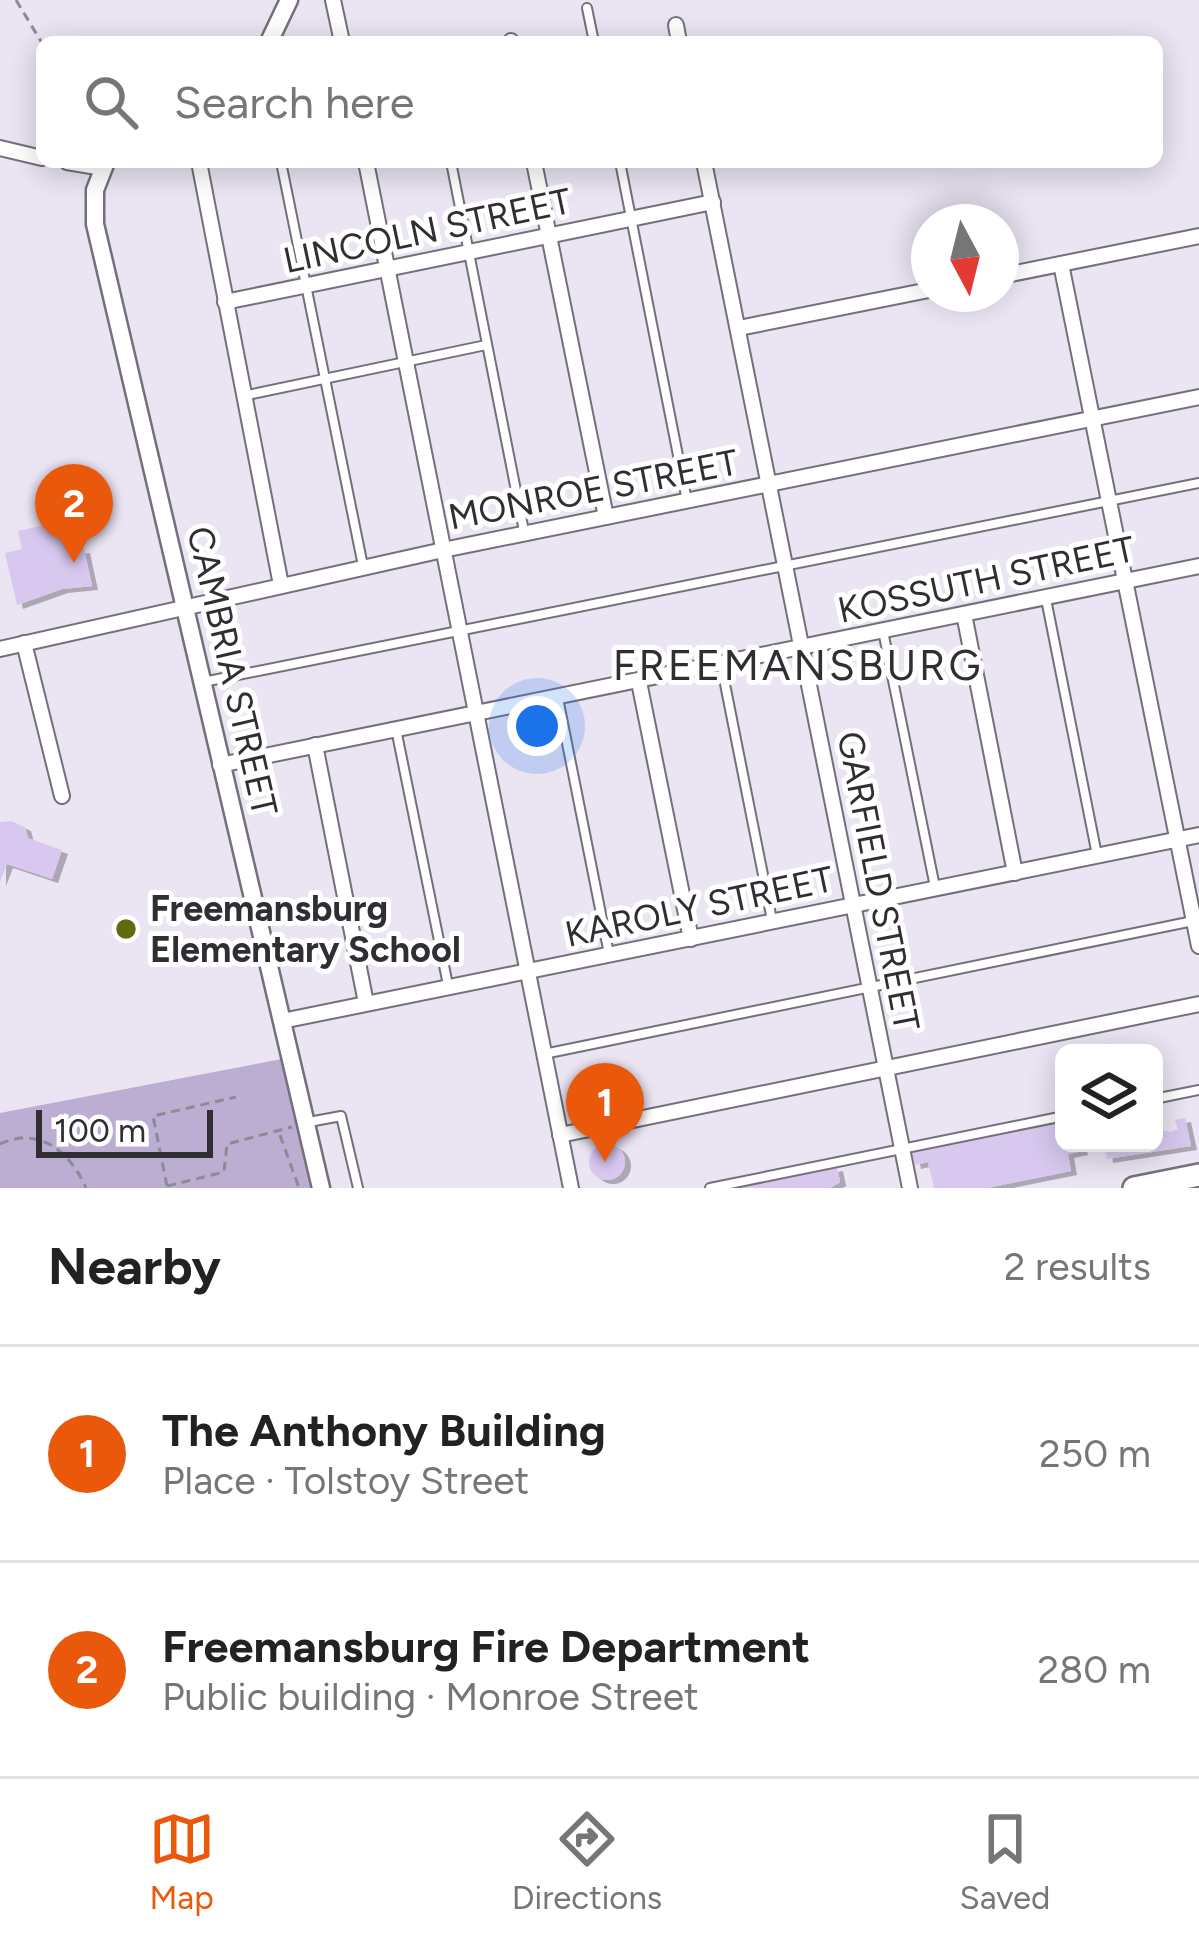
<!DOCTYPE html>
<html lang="en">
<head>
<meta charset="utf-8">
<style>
	body { margin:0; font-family:Figtree,sans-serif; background:#f2f2f2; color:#222 }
	.controls { position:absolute; right:36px; bottom:36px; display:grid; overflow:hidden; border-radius:18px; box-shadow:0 6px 30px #0003 }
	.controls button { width:108px; height:108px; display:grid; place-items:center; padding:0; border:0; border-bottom:3px solid #e0e0e0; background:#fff; color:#222; font:60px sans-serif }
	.compass { position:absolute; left:911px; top:204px; width:108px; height:108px; border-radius:50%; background:#fff; box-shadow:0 6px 30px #0003; rotate:173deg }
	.scale { position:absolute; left:36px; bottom:30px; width:177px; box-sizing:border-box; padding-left:12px; border:6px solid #302e33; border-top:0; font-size:33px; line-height:42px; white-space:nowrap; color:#302e33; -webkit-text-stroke:9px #fff; paint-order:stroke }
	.you { position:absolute; left:537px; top:726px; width:42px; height:42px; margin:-30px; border:9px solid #fff; border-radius:50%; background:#1a73e8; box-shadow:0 0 0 18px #1a73e833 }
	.badge { display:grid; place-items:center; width:78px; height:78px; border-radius:50%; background:#ea580c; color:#fff; font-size:39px; font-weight:700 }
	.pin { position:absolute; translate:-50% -99px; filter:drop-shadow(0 3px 6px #0008) }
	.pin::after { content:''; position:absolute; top:63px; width:42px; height:36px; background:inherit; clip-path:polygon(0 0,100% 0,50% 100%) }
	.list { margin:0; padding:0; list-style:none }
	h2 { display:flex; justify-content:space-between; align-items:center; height:156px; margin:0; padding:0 48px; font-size:51px }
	h2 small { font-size:39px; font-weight:400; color:#767676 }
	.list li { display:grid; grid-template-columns:78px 1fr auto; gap:36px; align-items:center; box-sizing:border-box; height:216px; padding:0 48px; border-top:3px solid #e0e0e0 }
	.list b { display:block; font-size:45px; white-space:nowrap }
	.list p { margin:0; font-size:39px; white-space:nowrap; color:#767676 }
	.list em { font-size:39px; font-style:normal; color:#767676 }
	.icon { flex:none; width:66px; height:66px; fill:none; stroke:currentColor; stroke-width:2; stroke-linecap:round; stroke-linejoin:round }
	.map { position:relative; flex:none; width:1199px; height:1188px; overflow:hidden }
	.search { position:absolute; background:#fff; box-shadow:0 6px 30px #0003; left:36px; right:36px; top:36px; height:132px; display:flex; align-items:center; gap:30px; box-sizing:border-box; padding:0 42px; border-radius:18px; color:#767676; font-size:45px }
	.sheet { height:588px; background:#fff }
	nav { display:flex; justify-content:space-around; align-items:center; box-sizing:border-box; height:168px; border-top:3px solid #e0e0e0; background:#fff; font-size:33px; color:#767676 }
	nav a { display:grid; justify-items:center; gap:6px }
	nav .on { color:#ea580c }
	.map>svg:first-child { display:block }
</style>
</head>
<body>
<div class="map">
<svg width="1199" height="1188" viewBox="0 0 1199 1188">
	<defs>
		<filter id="shadow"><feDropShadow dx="6" dy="4" stdDeviation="0" flood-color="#0004"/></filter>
	</defs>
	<rect width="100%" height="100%" fill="#eae4f3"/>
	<polygon fill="#bcadd3" points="282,1059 312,1188 0,1188 0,1113"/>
	<g fill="#d8c8f0" filter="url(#shadow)">
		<polygon points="58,522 64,539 75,537 78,550 84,549 92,586 62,589 17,605 5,553 22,549 18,531"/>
		<polygon points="11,821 25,827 28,838 62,850 52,879 7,864 0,882 0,822"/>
		<polygon points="1185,1118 1191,1146 1107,1159 1104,1143 1154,1143 1154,1128 1170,1132 1178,1129 1175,1120"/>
		<polygon points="1064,1120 1064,1143 1080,1143 1082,1151 1068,1154 1071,1171 987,1188 934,1188 928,1162 915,1165 912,1151"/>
		<circle cx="607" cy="1162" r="18"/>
		<polygon points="837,1167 840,1182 830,1188 740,1188"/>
	</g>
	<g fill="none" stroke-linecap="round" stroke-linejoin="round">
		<defs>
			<g id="service">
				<polyline points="587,8 594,42"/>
				<polyline points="281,162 363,566"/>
				<polyline points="451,162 524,531"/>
				<polyline points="620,162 687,501"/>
				<polyline points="243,396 486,345"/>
				<polyline points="1046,599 1097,855"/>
				<polyline points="883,631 935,887"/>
				<polyline points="721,664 772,920"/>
				<polyline points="203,682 1199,483"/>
				<polyline points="558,698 609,954"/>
				<polyline points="396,729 448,985"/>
				<polyline points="544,1054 1198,920"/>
				<polyline points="1154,1099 1199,1090"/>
				<polyline points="309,1122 341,1116 358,1188"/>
				<polyline points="710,1188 1064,1116"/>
			</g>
			<g id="minor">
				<polyline points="333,0 342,42"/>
				<polyline points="676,25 679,42"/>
				<polyline points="511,41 511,42"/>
				<polyline points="0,148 42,158"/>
				<polyline points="67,162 103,168"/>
				<polyline points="199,162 281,585"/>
				<polyline points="366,162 571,1188"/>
				<polyline points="534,162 606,517"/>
				<polyline points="704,162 910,1188"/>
				<polyline points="1061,264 1199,946"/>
				<polyline points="1001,276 1199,236"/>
				<polyline points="225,302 713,202"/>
				<polyline points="739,328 929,290"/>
				<polyline points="964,614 1015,873"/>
				<polyline points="24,643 62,796"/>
				<polyline points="0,649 443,550 1199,397"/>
				<polyline points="639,682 691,939"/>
				<polyline points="315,745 366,1003"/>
				<polyline points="220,765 1199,566"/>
				<polyline points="282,1021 1199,835"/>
				<polyline points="560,1135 1199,1004"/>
			</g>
			<g id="tertiary">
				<polyline points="269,42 289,0"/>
				<polyline points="106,162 95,190 95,224 321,1188"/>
			</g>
			<polyline id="primary" points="1134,1188 1199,1175"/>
		</defs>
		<use href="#service" stroke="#746f7b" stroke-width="12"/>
		<use href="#minor" stroke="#746f7b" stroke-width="18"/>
		<use href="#tertiary" stroke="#746f7b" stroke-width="21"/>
		<use href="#primary" stroke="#746f7b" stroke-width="26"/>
		<g stroke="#8e8a94" stroke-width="3" stroke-dasharray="9 6" stroke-linecap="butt">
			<polyline points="16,0 42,43"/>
			<polyline points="280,1135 299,1188"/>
			<path d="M0,1144C38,1126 70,1151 86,1188"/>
			<polyline points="167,1186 224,1172 227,1144 292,1127"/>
			<polyline points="167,1186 153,1116 236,1097"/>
		</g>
		<use href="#service" stroke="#fff" stroke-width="8"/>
		<use href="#minor" stroke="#fff" stroke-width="14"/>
		<use href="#tertiary" stroke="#fff" stroke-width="16"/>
		<use href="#primary" stroke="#fff" stroke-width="21"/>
	</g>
	<circle fill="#606a0f" stroke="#fff" stroke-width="4.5" cx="126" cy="929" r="12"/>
	<g text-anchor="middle" stroke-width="10" stroke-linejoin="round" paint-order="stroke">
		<g font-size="36" fill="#302e33" stroke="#fff">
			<text transform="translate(427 230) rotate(-12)" y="13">LINCOLN STREET</text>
			<text transform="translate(593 489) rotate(-11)" y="13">MONROE STREET</text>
			<text transform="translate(986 579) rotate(-12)" y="13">KOSSUTH STREET</text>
			<text transform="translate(233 671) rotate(77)" y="13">CAMBRIA STREET</text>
			<text transform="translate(879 881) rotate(79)" y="13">GARFIELD STREET</text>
			<text transform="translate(699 906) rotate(-12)" y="13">KAROLY STREET</text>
		</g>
		<g font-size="36" font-weight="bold" fill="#302e33" stroke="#fff" text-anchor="start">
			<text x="150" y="921">Freemansburg<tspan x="150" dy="41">Elementary School</tspan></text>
		</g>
		<g font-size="42" letter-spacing="3" fill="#302e33" stroke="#fff">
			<text x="798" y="680">FREEMANSBURG</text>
		</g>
	</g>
</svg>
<div class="controls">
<button><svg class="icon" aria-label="layers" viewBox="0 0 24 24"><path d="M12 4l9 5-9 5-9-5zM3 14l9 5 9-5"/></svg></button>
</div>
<svg class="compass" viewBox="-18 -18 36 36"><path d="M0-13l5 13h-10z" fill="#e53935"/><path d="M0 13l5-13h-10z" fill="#767676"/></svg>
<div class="scale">100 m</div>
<div class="you"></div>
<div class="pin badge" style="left:605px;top:1162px">1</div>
<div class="pin badge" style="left:74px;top:563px">2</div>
<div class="search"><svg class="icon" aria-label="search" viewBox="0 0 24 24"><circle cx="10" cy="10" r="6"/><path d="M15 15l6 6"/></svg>Search here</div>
</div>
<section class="sheet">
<h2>Nearby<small>2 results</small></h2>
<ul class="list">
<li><span class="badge">1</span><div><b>The Anthony Building</b><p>Place · Tolstoy Street</p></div><em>250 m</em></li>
<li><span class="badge">2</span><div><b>Freemansburg Fire Department</b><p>Public building · Monroe Street</p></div><em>280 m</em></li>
</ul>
</section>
<nav>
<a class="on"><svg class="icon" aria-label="map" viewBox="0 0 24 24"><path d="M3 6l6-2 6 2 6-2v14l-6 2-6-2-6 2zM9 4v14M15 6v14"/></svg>Map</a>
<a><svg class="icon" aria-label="directions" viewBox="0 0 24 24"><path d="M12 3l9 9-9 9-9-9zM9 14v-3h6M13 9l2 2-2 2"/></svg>Directions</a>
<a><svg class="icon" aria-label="saved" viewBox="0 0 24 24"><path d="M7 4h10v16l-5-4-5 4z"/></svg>Saved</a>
</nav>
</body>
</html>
